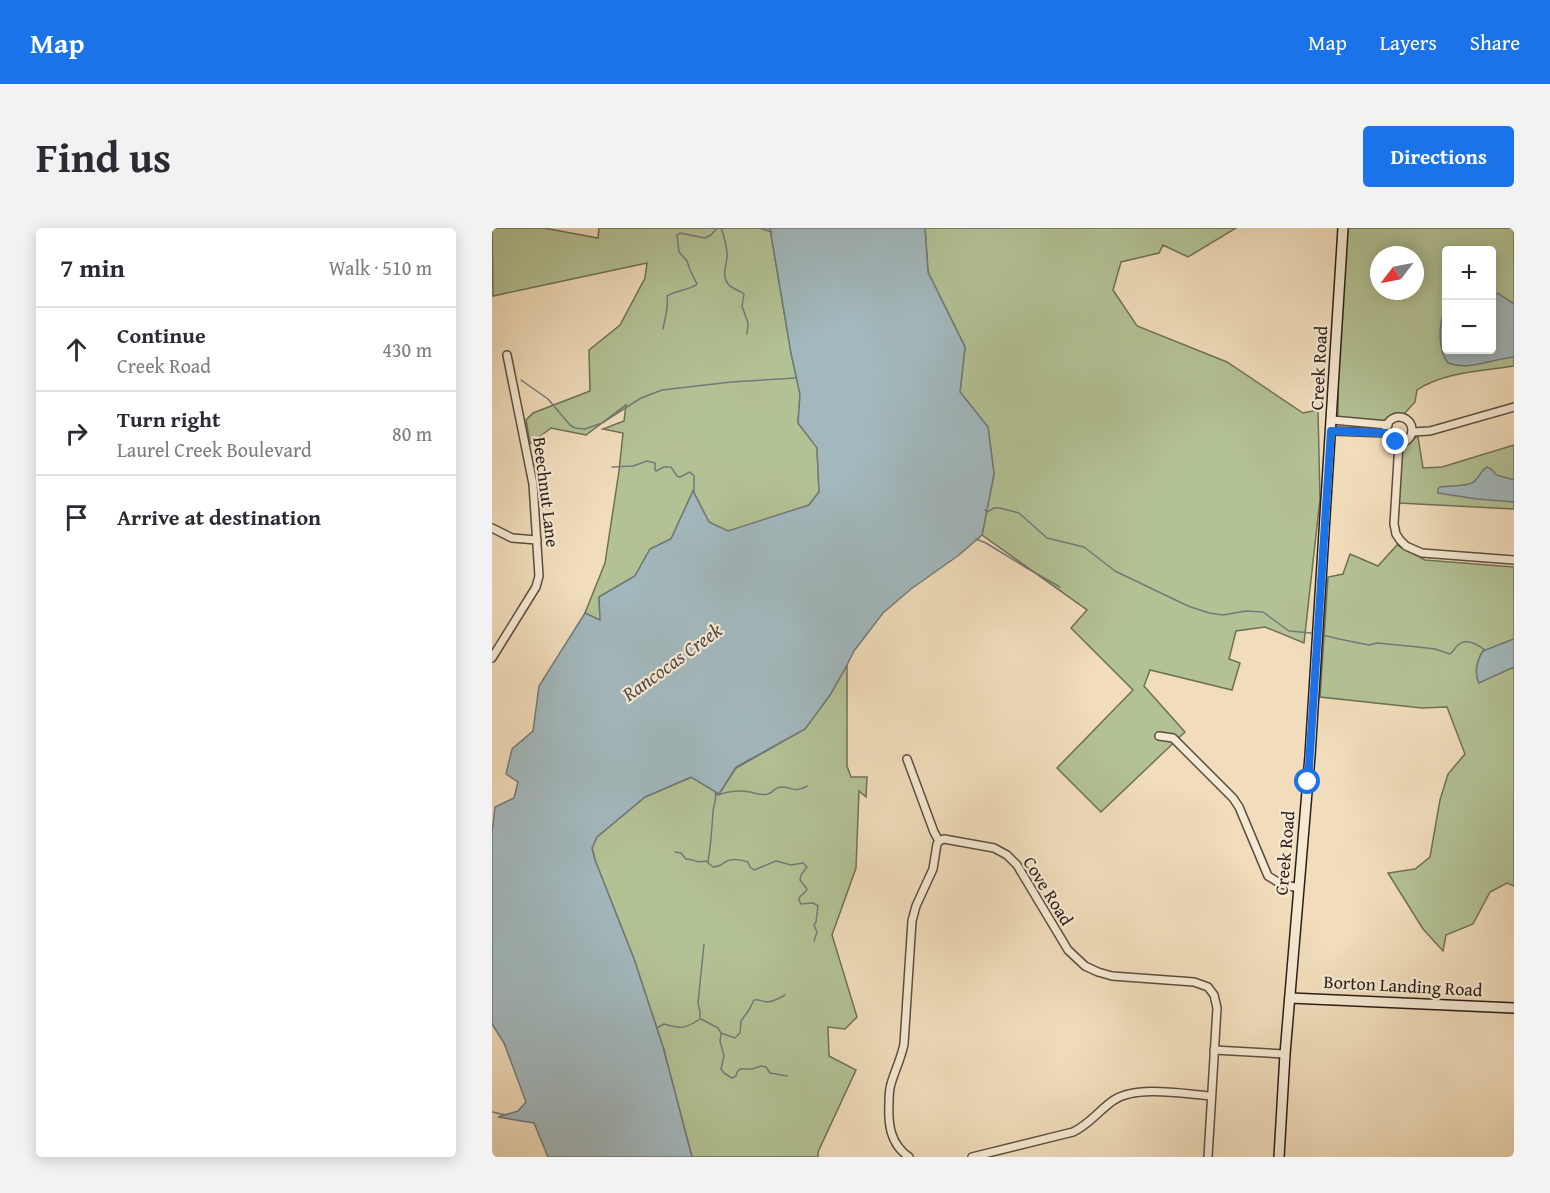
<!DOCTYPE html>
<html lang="en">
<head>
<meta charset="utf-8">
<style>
	body { margin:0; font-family:"Gentium Book Plus",serif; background:#f2f2f3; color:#2b2b33 }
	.controls { position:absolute; right:18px; top:18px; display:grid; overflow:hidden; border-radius:6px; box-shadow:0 3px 15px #0003 }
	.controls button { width:54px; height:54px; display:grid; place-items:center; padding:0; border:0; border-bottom:2px solid #e1e1e2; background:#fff; color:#2b2b33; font:30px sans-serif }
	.compass { position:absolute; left:878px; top:18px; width:54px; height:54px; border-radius:50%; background:#fff; box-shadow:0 3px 15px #0003; rotate:238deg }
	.stop { position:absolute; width:18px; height:18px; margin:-14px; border:4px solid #1a73e8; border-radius:50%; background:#fff }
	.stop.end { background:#1a73e8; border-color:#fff; box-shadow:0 2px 6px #0008 }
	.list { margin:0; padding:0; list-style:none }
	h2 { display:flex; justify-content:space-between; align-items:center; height:78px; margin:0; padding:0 24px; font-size:26px }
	h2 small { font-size:20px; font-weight:400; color:#7c7c81 }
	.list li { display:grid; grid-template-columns:39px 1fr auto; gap:18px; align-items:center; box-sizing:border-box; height:84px; padding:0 24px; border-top:2px solid #e1e1e2 }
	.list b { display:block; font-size:22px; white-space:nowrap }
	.list p { margin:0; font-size:20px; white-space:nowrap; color:#7c7c81 }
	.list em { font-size:20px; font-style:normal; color:#7c7c81 }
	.icon { flex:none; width:33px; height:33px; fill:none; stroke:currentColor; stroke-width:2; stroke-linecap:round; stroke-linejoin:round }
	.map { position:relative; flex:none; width:1022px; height:929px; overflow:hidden; border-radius:6px }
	header { display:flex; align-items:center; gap:36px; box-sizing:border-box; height:84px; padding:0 30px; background:#1a73e8; color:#fff }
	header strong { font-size:28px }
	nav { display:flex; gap:33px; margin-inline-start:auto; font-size:21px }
	.intro { display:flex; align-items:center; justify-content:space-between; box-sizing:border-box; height:144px; padding:0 36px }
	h1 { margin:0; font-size:42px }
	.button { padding:15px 27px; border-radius:6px; background:#1a73e8; color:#fff; font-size:21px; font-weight:700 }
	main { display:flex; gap:36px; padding:0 36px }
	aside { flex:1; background:#fff; border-radius:6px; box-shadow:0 3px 15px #0003 }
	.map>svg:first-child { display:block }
</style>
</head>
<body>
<header>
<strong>Map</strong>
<nav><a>Map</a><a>Layers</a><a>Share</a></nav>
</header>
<div class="intro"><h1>Find us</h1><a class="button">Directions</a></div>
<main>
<aside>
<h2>7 min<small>Walk · 510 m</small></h2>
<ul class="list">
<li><svg class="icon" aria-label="ahead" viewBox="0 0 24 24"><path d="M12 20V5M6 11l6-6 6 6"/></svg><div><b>Continue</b><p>Creek Road</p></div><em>430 m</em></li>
<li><svg class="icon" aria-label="right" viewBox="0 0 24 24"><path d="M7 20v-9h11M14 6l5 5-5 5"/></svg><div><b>Turn right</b><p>Laurel Creek Boulevard</p></div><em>80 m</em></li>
<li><svg class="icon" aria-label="arrive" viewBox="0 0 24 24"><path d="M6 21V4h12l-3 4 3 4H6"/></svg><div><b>Arrive at destination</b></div></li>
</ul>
</aside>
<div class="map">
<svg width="1022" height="929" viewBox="0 0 1022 929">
	<rect width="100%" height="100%" fill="#f1ddbb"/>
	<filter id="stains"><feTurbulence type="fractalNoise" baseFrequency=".00333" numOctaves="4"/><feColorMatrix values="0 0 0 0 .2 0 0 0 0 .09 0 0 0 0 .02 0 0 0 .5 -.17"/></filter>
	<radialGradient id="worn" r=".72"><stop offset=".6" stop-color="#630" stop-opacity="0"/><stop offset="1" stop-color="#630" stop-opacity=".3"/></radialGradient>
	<g fill="#b3c295" stroke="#6f7056" stroke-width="1.5" fill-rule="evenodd">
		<polygon points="0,0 52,0 106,10 107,0 278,0 299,125 308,166 306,195 325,219 327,264 317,277 236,304 217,294 201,263 179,311 158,321 143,348 107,369 108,393 93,385 113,335 127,243 131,205 111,201 132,193 134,177 94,207 59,200 38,216 34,192 41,185 98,163 97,122 128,97 153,50 155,35 1,68"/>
		<polygon points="433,0 744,0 696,29 671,17 667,25 629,34 621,62 645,98 735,134 811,185 826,182 828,271 812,415 773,399 744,403 737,431 748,435 740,462 658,442 652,458 693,504 609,584 565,540 641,462 579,400 595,382 490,307 502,246 496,199 468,164 473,119 436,44"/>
		<path d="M852,0H1022V138C990,143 952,144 925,162L923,174L911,187H904L893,193L846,189L847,65ZM954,22H999V122H954ZM887,27H923V63H887Z"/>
		<polygon points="924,209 926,209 931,240 950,239 1022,217 1022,281 907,275 910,222"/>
		<path d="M905,317L933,332L1022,339V411L991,423C985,432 982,446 987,455L990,453L1022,439V658L1015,655L998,664L981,696L954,707L951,723L931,701L896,645L923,641L938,629L948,572L956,546L973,526L955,479L930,480L828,469L836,349L851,346L858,326L886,338Z"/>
		<polygon points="355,437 355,538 359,549 375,549 374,569 367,563 364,640 340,707 365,789 353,801 336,799 337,828 364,842 326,924 326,929 200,929 171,819 142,731 103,632 100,620 105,609 153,569 200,549 227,566 244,540 313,501 338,467"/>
	</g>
	<g fill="#a2b8bd" stroke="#727a7b" stroke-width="1.5">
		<polygon points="278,0 433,0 436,44 473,119 468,164 496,199 502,246 490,307 467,327 419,361 391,385 362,423 355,437 338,467 313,501 244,539 227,566 199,549 153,569 105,609 100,620 103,632 142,731 171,819 200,929 56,929 42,895 6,889 26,883 34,874 12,815 0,796 0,605 3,579 22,570 26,554 14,546 20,521 41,503 47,458 93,385 108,392 107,369 143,348 158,321 179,311 201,263 217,294 236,303 317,277 327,264 325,220 306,195 308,166 299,125"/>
		<path d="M1002,65L1007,66L1022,76V129C1000,131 977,143 956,135C945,121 947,96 953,80L954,77V122H999V66Z"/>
		<path d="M995,239L999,241L1005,247L1022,252V274L985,271L946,265V261L948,259C958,257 971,259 980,255C987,251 988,243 995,239Z"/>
		<path d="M1022,411V439L987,455C982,445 985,432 991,423Z"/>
	</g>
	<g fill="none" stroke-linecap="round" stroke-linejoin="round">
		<g stroke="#727a7b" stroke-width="1.5">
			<path d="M229,0C231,4 236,24 235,28C235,38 229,47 236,56C240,61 247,62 252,66L250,78L256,95L255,106"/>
			<polyline points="267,0 280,4"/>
			<path d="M171,101C173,89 177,80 175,68C184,62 199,62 205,56L198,42L195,33L187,24L185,7L188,5L213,10L219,7L225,0"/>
			<polyline points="29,152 56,171 78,197 83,200 93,201 110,195 149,170 170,162 239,154 304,150"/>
			<polyline points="120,239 141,238 155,233 163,235 163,242 164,243 172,239 179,239 185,248 188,249 198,244 202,248 202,265"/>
			<polyline points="493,282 495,284 502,280 508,280 527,285 555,310 592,319 623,343 696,378 717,385 731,387 754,383 771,384 797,403 819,405"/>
			<polyline points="484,311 494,315 533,339 568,359"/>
			<path d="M831,407L847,411L877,417L885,415L926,419L943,421L958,426C961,424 962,421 965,418C973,409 985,416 993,422"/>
			<path d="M224,566L226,567C237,563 247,562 258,564C263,565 270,568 276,566C282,564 282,560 288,559C299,558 302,566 315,558"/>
			<path d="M183,624L189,625L194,631C203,631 204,636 214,633L221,639C229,639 229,636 235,633C242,630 250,632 256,634L258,639L262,642L284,633L299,637L311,635L315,639L309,647L308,652L315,661C314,666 307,666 307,672L309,676L321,675L326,678L324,694L322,697L325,704L322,713"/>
			<path d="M216,634C219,616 220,601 221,583C222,576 225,571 223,564"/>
			<polyline points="208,790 208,784 206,775 212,716"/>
			<path d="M209,791L226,800L229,805L243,810L248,805L249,793L257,782L262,772C267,771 271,774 276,774C282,773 288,770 293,767"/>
			<path d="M165,800L172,796C189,801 193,801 208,791"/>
			<polyline points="229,806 228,813 232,828 229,841 232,845 240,850 244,848 245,844 248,841 260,841 269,838 274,839 278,845 295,848"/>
			<polyline points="172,821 174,831"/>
			<polyline points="0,884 14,887"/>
		</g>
		<defs>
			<g id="street">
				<circle cx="907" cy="202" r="13"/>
				<polyline points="840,192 896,197"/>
				<polyline points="839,203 895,205"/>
				<polyline points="920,204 938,203 1022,179"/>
				<polyline points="907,215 902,296 904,306 908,312 914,318 930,325 1022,332"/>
				<polyline points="0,300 20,310 45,312"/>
				<polyline points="0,430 44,359 47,348 41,256 15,127"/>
				<polyline points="667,508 681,510 741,570 747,579 776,648 789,656 807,660"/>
				<polyline points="415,531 442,604 447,613"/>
				<polyline points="722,822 793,826"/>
				<path d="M417,929C398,916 396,896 397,875C397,869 397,862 399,856C403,842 409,831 412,816L420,693L424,678L441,641L445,616L447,613L452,611L502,620L515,627L525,637L576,722L593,738L606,744L620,748L702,754L716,759L722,767L725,780L716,929"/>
				<path d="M480,929L581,904C598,896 607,882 622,872C645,857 692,866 719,868"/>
			</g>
			<g id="secondary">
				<polyline points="798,770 1022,780"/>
				<polyline points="787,929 793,826 818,528 851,0"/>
			</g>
		</defs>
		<use href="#street" stroke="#5c4d40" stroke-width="10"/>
		<use href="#secondary" stroke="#2b1d17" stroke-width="12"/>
		<use href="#street" stroke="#f6e9d3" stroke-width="7"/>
		<use href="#secondary" stroke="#f6e9d3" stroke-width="9"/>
	</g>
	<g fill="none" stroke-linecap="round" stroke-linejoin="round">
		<polyline stroke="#1a73e8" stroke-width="8" points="816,554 839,203 895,205 898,211 904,214"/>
	</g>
	<g text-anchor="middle" stroke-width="4.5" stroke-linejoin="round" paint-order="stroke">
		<g font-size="18" fill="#2b1d17" stroke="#f6e9d3">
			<text transform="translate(827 140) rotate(-87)" y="6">Creek Road</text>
			<text transform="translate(54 264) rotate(83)" y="6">Beechnut Lane</text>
			<text transform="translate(793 625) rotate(-85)" y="6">Creek Road</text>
			<text transform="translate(556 663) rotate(58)" y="6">Cove Road</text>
			<text transform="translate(911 758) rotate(3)" y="6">Borton Landing Road</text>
		</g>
		<g font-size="20" font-style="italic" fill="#4f4c49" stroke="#f6e9d3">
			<text transform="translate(180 434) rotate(-36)" y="7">Rancocas Creek</text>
		</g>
	</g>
	<rect width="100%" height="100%" filter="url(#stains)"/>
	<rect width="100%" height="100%" fill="url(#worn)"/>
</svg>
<div class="controls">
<button>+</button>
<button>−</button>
</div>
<svg class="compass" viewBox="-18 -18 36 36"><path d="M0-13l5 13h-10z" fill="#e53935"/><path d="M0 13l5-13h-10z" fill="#7c7c81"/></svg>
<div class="stop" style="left:816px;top:554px"></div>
<div class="stop end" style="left:904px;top:214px"></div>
</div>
</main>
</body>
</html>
